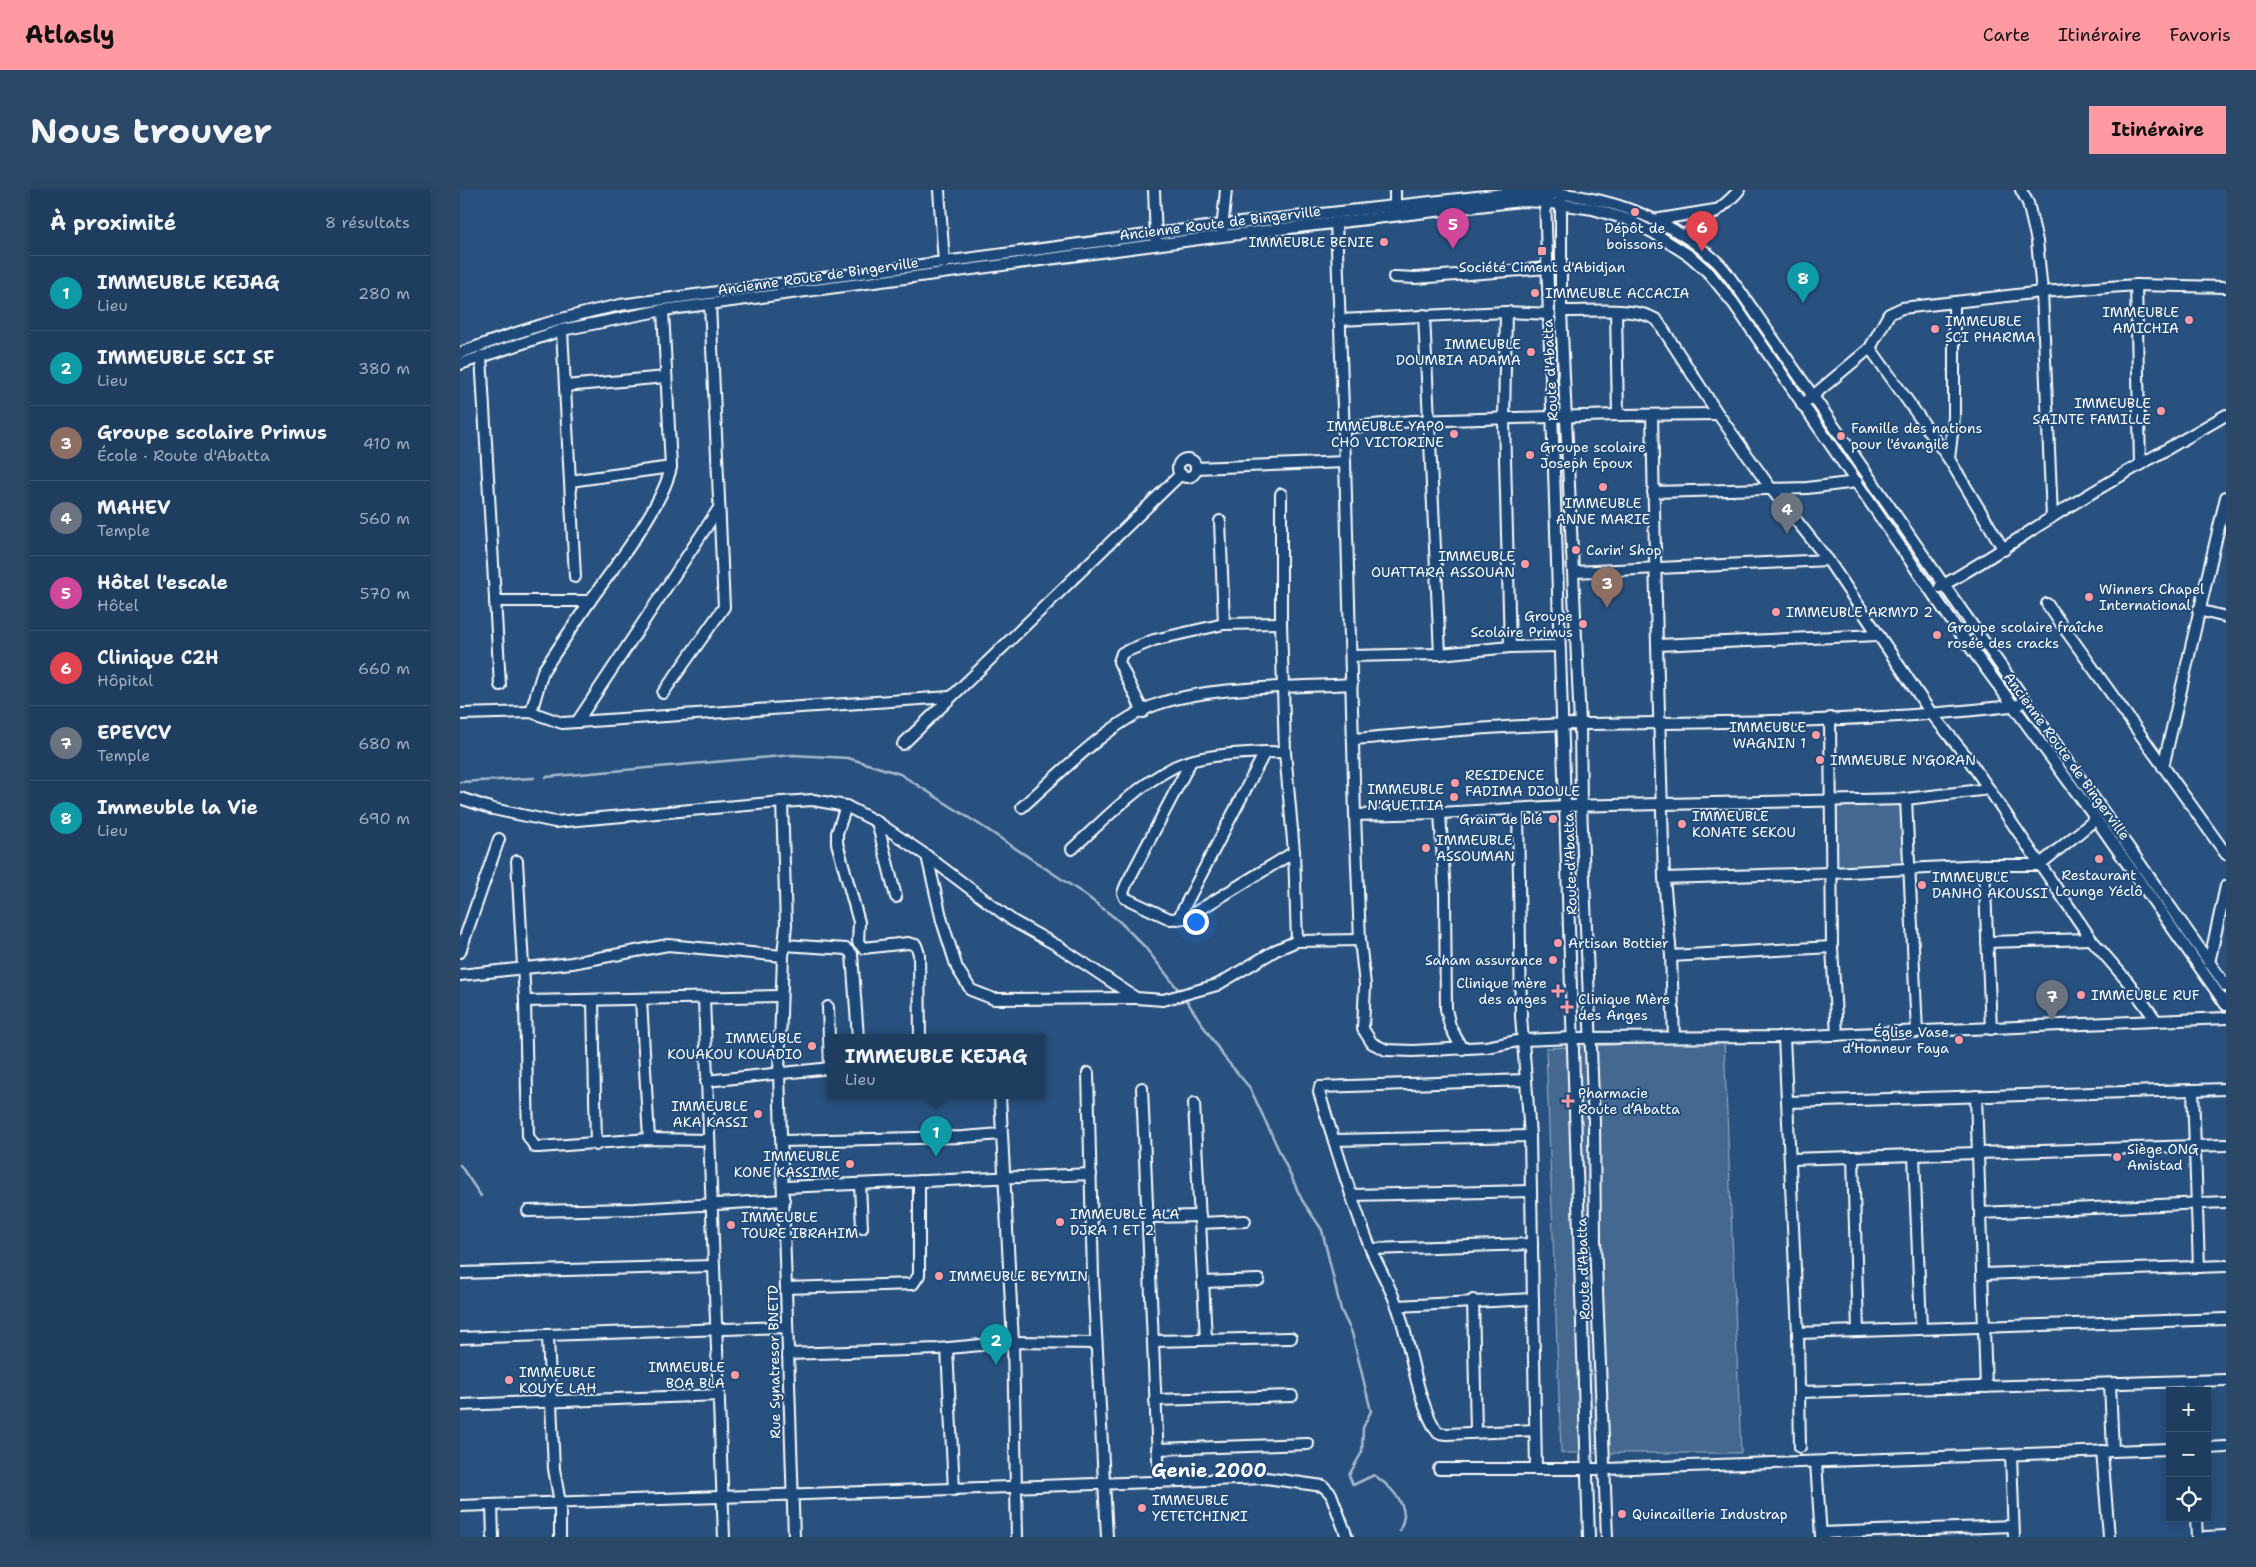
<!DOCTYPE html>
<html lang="fr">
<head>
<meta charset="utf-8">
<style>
	body { margin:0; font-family:"Shantell Sans",sans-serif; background:#2b4868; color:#f1f3f6 }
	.controls { position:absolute; right:15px; bottom:15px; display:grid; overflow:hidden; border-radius:0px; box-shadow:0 2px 12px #0003 }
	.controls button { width:45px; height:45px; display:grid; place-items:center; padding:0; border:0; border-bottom:1px solid #3c5674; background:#1e3d5f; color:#f1f3f6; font:25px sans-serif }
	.you { position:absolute; left:735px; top:731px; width:18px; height:18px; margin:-12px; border:4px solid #fff; border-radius:50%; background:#1a73e8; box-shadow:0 0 0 8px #1a73e833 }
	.badge { display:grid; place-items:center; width:32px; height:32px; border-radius:50%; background:#ff9aa2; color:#fff; font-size:16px; font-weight:700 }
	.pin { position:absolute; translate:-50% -41px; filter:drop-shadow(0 1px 2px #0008) }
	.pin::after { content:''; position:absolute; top:26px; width:18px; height:15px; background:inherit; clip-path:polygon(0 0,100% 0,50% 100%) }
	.popup { position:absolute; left:367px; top:844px; width:218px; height:65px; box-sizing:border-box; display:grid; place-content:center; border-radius:0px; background:#1e3d5f; filter:drop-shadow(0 1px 4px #0005); font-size:16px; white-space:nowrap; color:#a1aebd }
	.popup b { font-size:19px; color:#f1f3f6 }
	.popup::after { content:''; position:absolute; left:50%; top:100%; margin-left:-10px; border:10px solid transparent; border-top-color:#1e3d5f }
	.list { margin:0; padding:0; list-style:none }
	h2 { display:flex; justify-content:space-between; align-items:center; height:65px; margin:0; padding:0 20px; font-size:21px }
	h2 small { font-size:16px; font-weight:400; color:#a1aebd }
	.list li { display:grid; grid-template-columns:32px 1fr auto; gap:15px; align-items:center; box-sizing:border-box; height:75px; padding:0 20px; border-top:1px solid #3c5674 }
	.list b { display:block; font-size:19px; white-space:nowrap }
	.list p { margin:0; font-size:16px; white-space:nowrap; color:#a1aebd }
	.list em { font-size:16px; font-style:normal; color:#a1aebd }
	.icon { flex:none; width:28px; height:28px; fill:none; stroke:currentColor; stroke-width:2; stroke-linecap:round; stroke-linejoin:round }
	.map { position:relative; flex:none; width:1766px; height:1347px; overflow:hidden; border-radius:0px }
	header { display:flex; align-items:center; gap:30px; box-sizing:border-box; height:70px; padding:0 25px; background:#ff9aa2; color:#111 }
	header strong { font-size:24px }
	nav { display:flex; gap:28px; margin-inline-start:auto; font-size:18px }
	.intro { display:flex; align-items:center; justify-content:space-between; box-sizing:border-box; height:120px; padding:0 30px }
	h1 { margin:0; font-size:35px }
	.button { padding:12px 22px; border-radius:0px; background:#ff9aa2; color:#111; font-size:18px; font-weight:700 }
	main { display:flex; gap:30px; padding:0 30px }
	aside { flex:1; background:#1e3d5f; border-radius:0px; box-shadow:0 2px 12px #0003 }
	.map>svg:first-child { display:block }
</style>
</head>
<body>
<header>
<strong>Atlasly</strong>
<nav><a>Carte</a><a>Itinéraire</a><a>Favoris</a></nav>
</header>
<div class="intro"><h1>Nous trouver</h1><a class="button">Itinéraire</a></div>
<main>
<aside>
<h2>À proximité<small>8 résultats</small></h2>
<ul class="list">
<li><span class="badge" style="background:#0f9aa8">1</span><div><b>IMMEUBLE KEJAG</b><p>Lieu</p></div><em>280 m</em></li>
<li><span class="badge" style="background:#0f9aa8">2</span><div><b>IMMEUBLE SCI SF</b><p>Lieu</p></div><em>380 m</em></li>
<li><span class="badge" style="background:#8d6e63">3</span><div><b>Groupe scolaire Primus</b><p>École · Route d'Abatta</p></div><em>410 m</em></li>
<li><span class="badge" style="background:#6b7280">4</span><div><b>MAHEV</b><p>Temple</p></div><em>560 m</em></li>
<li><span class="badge" style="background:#d1479c">5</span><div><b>Hôtel l'escale</b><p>Hôtel</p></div><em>570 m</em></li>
<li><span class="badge" style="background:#e0444e">6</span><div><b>Clinique C2H</b><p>Hôpital</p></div><em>660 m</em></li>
<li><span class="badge" style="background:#6b7280">7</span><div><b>EPEVCV</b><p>Temple</p></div><em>680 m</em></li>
<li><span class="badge" style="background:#0f9aa8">8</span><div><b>Immeuble la Vie</b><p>Lieu</p></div><em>690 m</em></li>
</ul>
</aside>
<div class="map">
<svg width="1766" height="1347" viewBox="0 0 1766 1347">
	<rect width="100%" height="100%" fill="#28517f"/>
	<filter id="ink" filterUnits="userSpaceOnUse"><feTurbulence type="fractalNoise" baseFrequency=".02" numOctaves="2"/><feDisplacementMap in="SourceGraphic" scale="10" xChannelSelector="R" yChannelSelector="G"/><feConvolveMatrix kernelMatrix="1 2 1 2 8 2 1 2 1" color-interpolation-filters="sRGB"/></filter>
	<g filter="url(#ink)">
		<g fill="#446890" stroke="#a2b4c8">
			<polygon points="1443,612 1447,676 1371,680 1373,613"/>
			<polygon points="1264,850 1281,1263 1101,1263 1086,858"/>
		</g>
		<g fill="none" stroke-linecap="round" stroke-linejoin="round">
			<g stroke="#aabbcd" stroke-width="2.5">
				<polyline points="86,587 333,565 388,568 440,584 528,640 624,704 659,731 684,756 718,799"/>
				<polyline points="0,592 74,588"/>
				<path d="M726,810L764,867L790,898L842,1010L862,1040L881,1120L892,1143L911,1221L903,1238L902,1262L889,1285L893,1295L914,1285C927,1294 943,1308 944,1325C944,1330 941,1336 940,1341"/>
				<polyline points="0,975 21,1006"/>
			</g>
			<defs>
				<g id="minor">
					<polyline points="479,0 484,73"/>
					<polyline points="694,0 696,50"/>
					<polyline points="935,0 935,21"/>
					<polyline points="1561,0 1568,13 1577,51 1582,102 1592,327"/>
					<polyline points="1085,6 1129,1347"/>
					<polyline points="1101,9 1101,121 1120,534 1121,615 1134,932 1135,1051 1147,1347"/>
					<polyline points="1194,30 1255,20"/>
					<polyline points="876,32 885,272 895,625 900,750 905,795 903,839 912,853 926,860 953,861 1026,857 1063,850 1113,848 1324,847 1766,828"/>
					<polyline points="762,40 766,0"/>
					<path d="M1224,46C1241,31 1267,16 1279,0"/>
					<polyline points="934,87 956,88 1088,78"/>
					<polyline points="1676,95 1680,274"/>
					<path d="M1101,121C1127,122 1175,116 1197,130L1258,224L1312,300L1368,370L1471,523L1507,567L1631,749L1668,792L1695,829"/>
					<polyline points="1156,121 1158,225 1258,224"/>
					<polyline points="1046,122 1044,230 1050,457"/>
					<polyline points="964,125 980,464 1050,457 1099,456"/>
					<polyline points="879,130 1046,122 1090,124"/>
					<polyline points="102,140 115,387"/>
					<polyline points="1410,158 1489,269 1544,360"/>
					<path d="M0,163C52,143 105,126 160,115L762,35L1062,2C1132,1 1204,23 1256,71C1265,79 1272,91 1280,101L1484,395L1766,796"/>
					<polyline points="21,166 40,495"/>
					<polyline points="0,174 102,140 203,120 762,46 1061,11 1085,12 1133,19 1166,29 1194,43 1230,66 1249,83 1274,114 1497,439 1636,629 1766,815"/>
					<polyline points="105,196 206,187"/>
					<polyline points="1342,215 1410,158 1429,124 1442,118 1582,102 1676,95 1766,97"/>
					<polyline points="1192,225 1197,455"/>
					<polyline points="884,238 952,231 1158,225"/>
					<circle cx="727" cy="278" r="9"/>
					<polyline points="1489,269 1494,227 1494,113"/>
					<polyline points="736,278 885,272"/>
					<polyline points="110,291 211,277"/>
					<polyline points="1193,302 1347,298 1397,292"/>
					<polyline points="821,304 821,433 825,562 834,662 837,751"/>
					<polyline points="760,331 764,434"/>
					<polyline points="1114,382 1368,370"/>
					<path d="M1480,397C1519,375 1555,351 1592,327C1649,291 1708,259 1766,225"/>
					<polyline points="35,411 130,411 83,481 71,522"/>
					<path d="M130,411C154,377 203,316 211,277L203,120"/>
					<polyline points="1587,414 1766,664"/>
					<polyline points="1738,420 1766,427"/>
					<polyline points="891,466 980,464"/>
					<polyline points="203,503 264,417 250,114"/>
					<polyline points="683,522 659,472 662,463 694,450 764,434 821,433"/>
					<polyline points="0,524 71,522 102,533 490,507"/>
					<polyline points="1370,528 1372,757 1377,845"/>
					<polyline points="117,532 259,318"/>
					<path d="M894,549C969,543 1045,535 1121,534C1267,532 1414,533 1559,515"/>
					<polyline points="443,554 721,284"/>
					<polyline points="730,573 666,695 663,703 665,708 710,729 726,728 834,662"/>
					<polyline points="1703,577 1766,307"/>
					<polyline points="0,608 33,619 95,632 322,612"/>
					<polyline points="1446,609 1457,842"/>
					<polyline points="386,616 377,643 377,653 399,732 398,752 403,758 448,753 456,755 459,764 460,848"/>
					<path d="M562,617C598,585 651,531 695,515C752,495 831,498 892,494"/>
					<polyline points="1058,619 1061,826 1066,890"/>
					<polyline points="980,623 985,705 986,819 990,836 1002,859"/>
					<polyline points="895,625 980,623 1105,616 1446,609 1529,599"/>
					<polyline points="417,632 436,707"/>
					<path d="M612,659C645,629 676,596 716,576C744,563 795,562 825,562"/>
					<polyline points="467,666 482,731 497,778 511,800 534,809 675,808"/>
					<polyline points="57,671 65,811 68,946 75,957 79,957 189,949 249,950"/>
					<polyline points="1524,675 1531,839"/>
					<polyline points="1204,688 1371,683 1524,675 1579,675 1636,629"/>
					<polyline points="718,729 805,562"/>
					<polyline points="1527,752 1631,749"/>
					<polyline points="324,755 386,759 392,764 398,848"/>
					<polyline points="0,762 39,649"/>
					<polyline points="323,766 326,735 322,612 353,610 386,616 417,632 467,666 553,731 598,756 676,808 703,810 757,795 816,760 837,751 900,750"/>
					<polyline points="1211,766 1372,757"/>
					<polyline points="1749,773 1766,696"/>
					<polyline points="0,785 112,773 208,755 323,766 319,883 334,1347"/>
					<polyline points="244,808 264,1347"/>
					<polyline points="181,809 189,949"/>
					<polyline points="133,810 136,955"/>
					<polyline points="65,811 320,806"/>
					<polyline points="368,817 370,878"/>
					<polyline points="1214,847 1211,766 1204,688 1197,455 1418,445"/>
					<polyline points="1324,847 1338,1143 1340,1257"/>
					<polyline points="628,883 633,1087 647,1347"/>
					<polyline points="246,891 371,878"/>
					<polyline points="682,898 699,1292"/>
					<polyline points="1733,900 1739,1077"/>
					<polyline points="540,906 553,1152 557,1347"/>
					<polyline points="1516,906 1526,1197"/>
					<polyline points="1329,912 1766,899"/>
					<polyline points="734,913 746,1149"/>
					<polyline points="874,950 1070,946"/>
					<polyline points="322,951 503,947 541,944"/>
					<polyline points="1454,965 1461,1138"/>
					<polyline points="1393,967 1398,1141"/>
					<polyline points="1330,969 1766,955"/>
					<polyline points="400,994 402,1038"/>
					<polyline points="324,997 631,984"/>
					<polyline points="891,1005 1071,1001"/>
					<polyline points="68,1021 175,1019 324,1010"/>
					<polyline points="1520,1023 1766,1012"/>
					<polyline points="688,1027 740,1026"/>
					<polyline points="740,1033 785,1031"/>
					<polyline points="911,1059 1072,1054"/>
					<polyline points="0,1083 254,1076"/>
					<polyline points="1522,1084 1766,1076"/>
					<polyline points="743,1092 799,1090"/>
					<polyline points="326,1098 453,1094 459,1085 459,991"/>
					<polyline points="1013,1110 1016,1241"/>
					<polyline points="937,1116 1073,1109"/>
					<polyline points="1338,1143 1766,1129"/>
					<polyline points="88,1147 94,1279 100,1313 100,1347"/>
					<polyline points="0,1148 327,1137"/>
					<polyline points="693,1151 831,1148"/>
					<polyline points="487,1158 494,1300"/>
					<polyline points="327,1164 478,1159 553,1152 636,1153"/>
					<polyline points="1650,1194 1653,1261"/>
					<polyline points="1340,1202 1766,1190"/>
					<polyline points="695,1210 832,1206"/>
					<polyline points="0,1215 259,1205"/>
					<path d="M1075,1240L987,1244L978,1243C956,1212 951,1153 937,1116C930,1096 918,1077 910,1057C890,1007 875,954 859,902L860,897L1066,890L1070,946L1076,1279"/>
					<polyline points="1747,1258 1766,1257"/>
					<polyline points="697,1259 848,1254"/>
					<polyline points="1642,1261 1649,1347"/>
					<polyline points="1551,1265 1554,1347"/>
					<polyline points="1356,1272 1361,1347"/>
					<polyline points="979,1279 1145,1279 1710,1259"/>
					<polyline points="32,1315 33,1347"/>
					<polyline points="0,1316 806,1288 863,1296 871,1304 887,1347"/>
					<polyline points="1736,1328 1737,1347"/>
					<polyline points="1361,1343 1553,1336"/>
					<polyline points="1745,1347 1766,1346"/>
				</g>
			</defs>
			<use href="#minor" stroke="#fff" stroke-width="14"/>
			<use href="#minor" stroke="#1f4a7a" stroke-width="10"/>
		</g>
	</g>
	<g fill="#ff9aa2" stroke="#1f4a7a" stroke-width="2">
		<circle cx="1175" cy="22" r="5"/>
		<circle cx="924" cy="52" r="5"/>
		<rect x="1077" y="56" width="10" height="10" rx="2.5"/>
		<circle cx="1075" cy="103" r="5"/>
		<circle cx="1729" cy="130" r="5"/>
		<circle cx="1475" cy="139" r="5"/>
		<circle cx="1071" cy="162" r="5"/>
		<circle cx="1701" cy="221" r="5"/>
		<circle cx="994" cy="244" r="5"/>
		<circle cx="1381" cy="246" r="5"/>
		<circle cx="1070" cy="265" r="5"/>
		<circle cx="1143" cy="297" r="5"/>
		<circle cx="1116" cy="360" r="5"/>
		<circle cx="1065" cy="374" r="5"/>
		<circle cx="1629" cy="407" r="5"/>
		<circle cx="1316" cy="422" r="5"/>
		<circle cx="1123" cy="434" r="5"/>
		<circle cx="1477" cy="445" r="5"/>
		<circle cx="1356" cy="545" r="5"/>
		<circle cx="1360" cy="570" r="5"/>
		<circle cx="995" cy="593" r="5"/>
		<circle cx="994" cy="607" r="5"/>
		<circle cx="1093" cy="629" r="5"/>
		<circle cx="1222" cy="634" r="5"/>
		<circle cx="966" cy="658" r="5"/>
		<circle cx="1639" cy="669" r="5"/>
		<circle cx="1462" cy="695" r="5"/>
		<circle cx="1098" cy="753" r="5"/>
		<circle cx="1093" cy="770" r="5"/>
		<path d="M1095.5 793.5h5v5h5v5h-5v5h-5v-5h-5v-5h5z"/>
		<circle cx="1621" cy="805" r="5"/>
		<path d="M1104.5 809.5h5v5h5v5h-5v5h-5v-5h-5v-5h5z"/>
		<circle cx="1499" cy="850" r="5"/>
		<circle cx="352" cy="856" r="5"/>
		<path d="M1105.5 903.5h5v5h5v5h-5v5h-5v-5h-5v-5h5z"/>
		<circle cx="298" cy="924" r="5"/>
		<circle cx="1657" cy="967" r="5"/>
		<circle cx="390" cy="974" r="5"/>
		<circle cx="600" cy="1032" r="5"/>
		<circle cx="271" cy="1035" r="5"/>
		<circle cx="479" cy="1086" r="5"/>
		<circle cx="275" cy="1185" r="5"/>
		<circle cx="49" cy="1190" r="5"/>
		<circle cx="682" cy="1318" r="5"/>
		<circle cx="1162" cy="1324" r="5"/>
	</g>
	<g text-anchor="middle" stroke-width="4" stroke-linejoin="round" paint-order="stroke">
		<g font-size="14" fill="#fff" stroke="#1f4a7a">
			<text transform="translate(760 33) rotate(-7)" y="5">Ancienne Route de Bingerville</text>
			<text transform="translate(358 86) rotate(-8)" y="5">Ancienne Route de Bingerville</text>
			<text transform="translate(1090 180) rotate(-93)" y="5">Route d'Abatta</text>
			<text transform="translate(1607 566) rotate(54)" y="5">Ancienne Route de Bingerville</text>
			<text transform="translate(1110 674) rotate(-92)" y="5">Route d'Abatta</text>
			<text transform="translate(1123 1079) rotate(-92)" y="5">Route d'Abatta</text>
			<text transform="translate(314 1172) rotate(-91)" y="5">Rue Synatresor BNETD</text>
		</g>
		<g font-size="14" fill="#fff" stroke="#1f4a7a" text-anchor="start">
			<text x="1175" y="43" text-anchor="middle">Dépôt de<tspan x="1175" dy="16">boissons</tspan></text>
			<text x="914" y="57" text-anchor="end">IMMEUBLE BENIE</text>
			<text x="1082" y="82" text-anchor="middle">Société Ciment d'Abidjan</text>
			<text x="1085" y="108">IMMEUBLE ACCACIA</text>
			<text x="1719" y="127" text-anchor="end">IMMEUBLE<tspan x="1719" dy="16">AMICHIA</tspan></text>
			<text x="1485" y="136">IMMEUBLE<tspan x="1485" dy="16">SCI PHARMA</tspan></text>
			<text x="1061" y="159" text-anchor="end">IMMEUBLE<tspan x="1061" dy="16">DOUMBIA ADAMA</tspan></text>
			<text x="1691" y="218" text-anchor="end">IMMEUBLE<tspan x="1691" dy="16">SAINTE FAMILLE</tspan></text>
			<text x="984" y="241" text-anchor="end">IMMEUBLE YAPO<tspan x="984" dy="16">CHO VICTORINE</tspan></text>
			<text x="1391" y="243">Famille des nations<tspan x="1391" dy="16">pour l'évangile</tspan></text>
			<text x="1080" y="262">Groupe scolaire<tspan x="1080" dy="16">Joseph Epoux</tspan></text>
			<text x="1143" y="318" text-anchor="middle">IMMEUBLE<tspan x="1143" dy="16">ANNE MARIE</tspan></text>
			<text x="1126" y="365">Carin' Shop</text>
			<text x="1055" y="371" text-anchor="end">IMMEUBLE<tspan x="1055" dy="16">OUATTARA ASSOUAN</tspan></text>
			<text x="1639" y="404">Winners Chapel<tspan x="1639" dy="16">International</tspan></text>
			<text x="1326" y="427">IMMEUBLE ARMYD 2</text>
			<text x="1113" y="431" text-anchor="end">Groupe<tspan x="1113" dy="16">Scolaire Primus</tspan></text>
			<text x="1487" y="442">Groupe scolaire fraîche<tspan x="1487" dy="16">rosée des cracks</tspan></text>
			<text x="1346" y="542" text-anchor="end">IMMEUBLE<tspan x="1346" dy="16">WAGNIN 1</tspan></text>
			<text x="1370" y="575">IMMEUBLE N'GORAN</text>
			<text x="1005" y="590">RESIDENCE<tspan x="1005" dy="16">FADIMA DJOULE</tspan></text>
			<text x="984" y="604" text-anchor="end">IMMEUBLE<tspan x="984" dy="16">N'GUETTIA</tspan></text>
			<text x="1232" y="631">IMMEUBLE<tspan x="1232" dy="16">KONATE SEKOU</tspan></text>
			<text x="1083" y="634" text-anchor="end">Grain de blé</text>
			<text x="976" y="655">IMMEUBLE<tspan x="976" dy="16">ASSOUMAN</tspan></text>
			<text x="1639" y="690" text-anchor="middle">Restaurant<tspan x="1639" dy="16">Lounge Yéclô</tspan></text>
			<text x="1472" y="692">IMMEUBLE<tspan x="1472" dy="16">DANHO AKOUSSI</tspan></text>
			<text x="1108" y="758">Artisan Bottier</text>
			<text x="1083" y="775" text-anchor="end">Saham assurance</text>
			<text x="1087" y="798" text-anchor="end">Clinique mère<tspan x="1087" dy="16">des anges</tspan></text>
			<text x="1631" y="810">IMMEUBLE RUF</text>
			<text x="1118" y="814">Clinique Mère<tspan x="1118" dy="16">des Anges</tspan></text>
			<text x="1489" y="847" text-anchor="end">Église Vase<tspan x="1489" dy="16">d’Honneur Faya</tspan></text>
			<text x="342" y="853" text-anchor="end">IMMEUBLE<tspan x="342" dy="16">KOUAKOU KOUADIO</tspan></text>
			<text x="1118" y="908">Pharmacie<tspan x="1118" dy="16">Route d’Abatta</tspan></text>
			<text x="288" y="921" text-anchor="end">IMMEUBLE<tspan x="288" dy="16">AKA KASSI</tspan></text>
			<text x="1667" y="964">Siège ONG<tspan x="1667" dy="16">Amistad</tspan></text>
			<text x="380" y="971" text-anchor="end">IMMEUBLE<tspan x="380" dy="16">KONE KASSIME</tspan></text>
			<text x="610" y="1029">IMMEUBLE ALA<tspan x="610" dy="16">DJRA 1 ET 2</tspan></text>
			<text x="281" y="1032">IMMEUBLE<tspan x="281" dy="16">TOURE IBRAHIM</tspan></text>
			<text x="489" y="1091">IMMEUBLE BEYMIN</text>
			<text x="265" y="1182" text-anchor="end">IMMEUBLE<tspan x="265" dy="16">BOA BLA</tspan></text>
			<text x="59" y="1187">IMMEUBLE<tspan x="59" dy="16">KOUYE LAH</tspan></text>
			<text x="692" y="1315">IMMEUBLE<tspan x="692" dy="16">YETETCHINRI</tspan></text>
			<text x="1172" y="1329">Quincaillerie Industrap</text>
		</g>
		<g font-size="19" font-weight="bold" fill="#fff" stroke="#1f4a7a">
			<text x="749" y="1287">Genie 2000</text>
		</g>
	</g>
</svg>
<div class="controls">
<button>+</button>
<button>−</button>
<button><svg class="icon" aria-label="locate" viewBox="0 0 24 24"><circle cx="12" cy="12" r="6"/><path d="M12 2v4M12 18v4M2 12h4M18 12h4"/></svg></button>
</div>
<div class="you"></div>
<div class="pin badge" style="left:476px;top:967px;background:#0f9aa8">1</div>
<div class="popup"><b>IMMEUBLE KEJAG</b>Lieu</div>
<div class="pin badge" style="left:536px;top:1175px;background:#0f9aa8">2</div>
<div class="pin badge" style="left:1147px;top:418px;background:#8d6e63">3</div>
<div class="pin badge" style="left:1327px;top:344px;background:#6b7280">4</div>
<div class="pin badge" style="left:993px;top:59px;background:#d1479c">5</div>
<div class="pin badge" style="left:1242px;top:62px;background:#e0444e">6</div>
<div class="pin badge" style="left:1592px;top:831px;background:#6b7280">7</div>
<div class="pin badge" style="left:1343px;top:113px;background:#0f9aa8">8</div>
</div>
</main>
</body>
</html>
